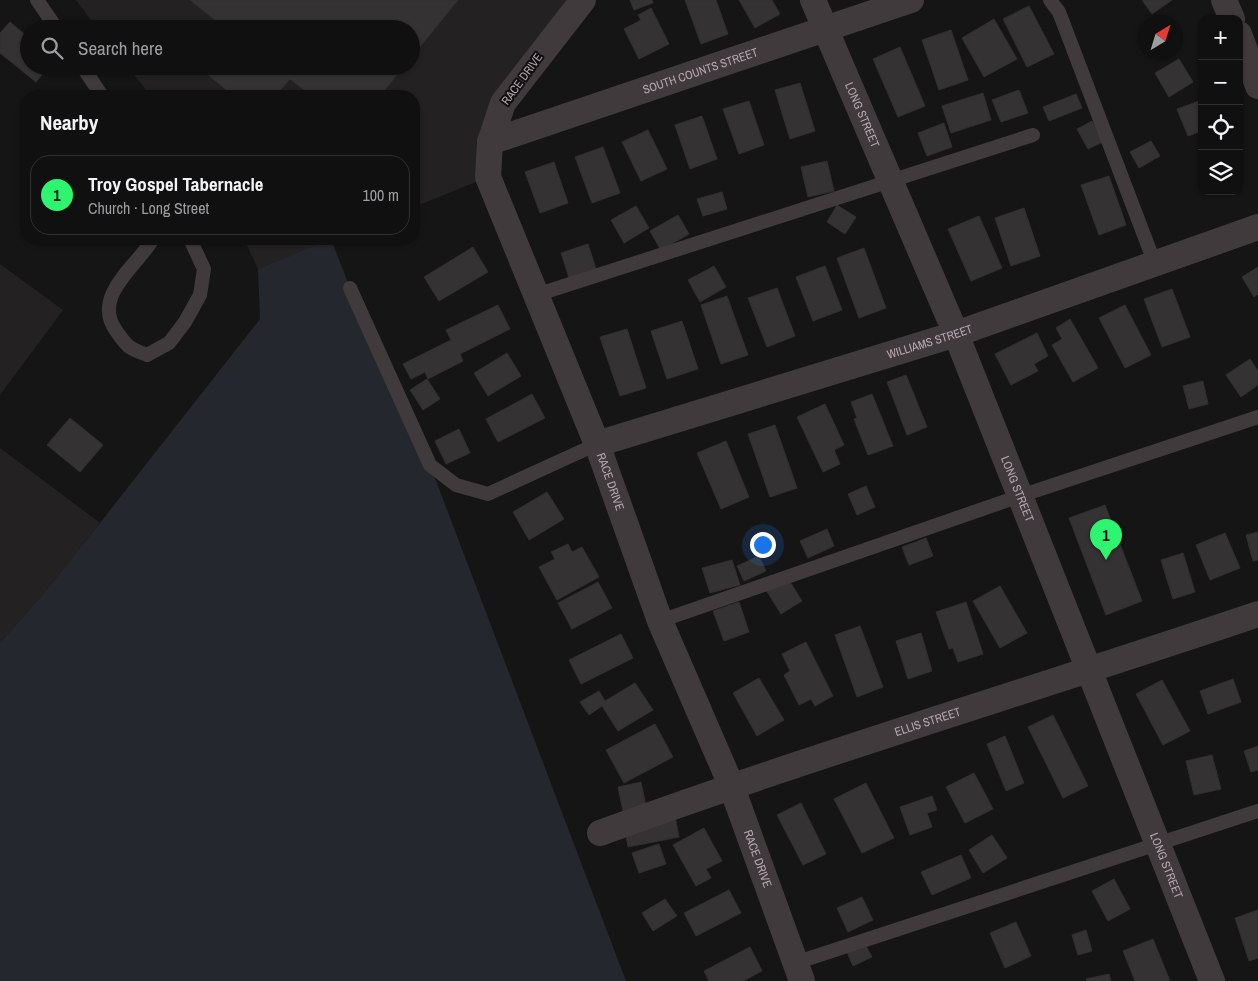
<!DOCTYPE html>
<html lang="en">
<head>
<meta charset="utf-8">
<style>
	body { margin:0; font-family:"Archivo Narrow",sans-serif; background:#1e1e1e; color:#f1f3f6 }
	.controls { position:absolute; right:15px; top:15px; display:grid; overflow:hidden; border-radius:10px; box-shadow:0 1px 4px #0004 }
	.controls button { width:45px; height:45px; display:grid; place-items:center; padding:0; border:0; border-bottom:1px solid #303030; background:#101010; color:#f1f3f6; font:25px sans-serif }
	.compass { position:absolute; left:1138px; top:15px; width:45px; height:45px; border-radius:50%; background:#101010; box-shadow:0 1px 4px #0004; rotate:38deg }
	.you { position:absolute; left:762px; top:544px; width:18px; height:18px; margin:-12px; border:4px solid #fff; border-radius:50%; background:#1a73e8; box-shadow:0 0 0 8px #1a73e833 }
	.badge { display:grid; place-items:center; width:32px; height:32px; border-radius:50%; background:#2ef56f; color:#111; font-size:16px; font-weight:700 }
	.pin { position:absolute; translate:-50% -41px; filter:drop-shadow(0 1px 2px #0008) }
	.pin::after { content:''; position:absolute; top:26px; width:18px; height:15px; background:inherit; clip-path:polygon(0 0,100% 0,50% 100%) }
	.list { margin:0; padding:0; list-style:none }
	h2 { display:flex; justify-content:space-between; align-items:center; height:65px; margin:0; padding:0 20px; font-size:21px }
	h2 small { font-size:16px; font-weight:400; color:#9c9d9f }
	.list li { display:grid; grid-template-columns:32px 1fr auto; gap:15px; align-items:center; box-sizing:border-box; height:80px; margin:0 10px 10px; padding:0 10px; border:1px solid #303030; border-radius:20px }
	.list b { display:block; font-size:19px; white-space:nowrap }
	.list p { margin:0; font-size:16px; white-space:nowrap; color:#9c9d9f }
	.list em { font-size:16px; font-style:normal; color:#9c9d9f }
	.icon { flex:none; width:28px; height:28px; fill:none; stroke:currentColor; stroke-width:2; stroke-linecap:round; stroke-linejoin:round }
	.map { position:relative; flex:none; width:1258px; height:981px; overflow:hidden }
	.search { position:absolute; background:#101010; box-shadow:0 1px 4px #0004; left:20px; top:20px; width:400px; height:55px; display:flex; align-items:center; gap:12px; box-sizing:border-box; padding:0 18px; border-radius:28px; color:#9c9d9f; font-size:19px }
	.panel { position:absolute; background:#101010; box-shadow:0 1px 4px #0004; left:20px; top:90px; width:400px; height:155px; border-radius:20px }
	.map>svg:first-child { display:block }
</style>
</head>
<body>
<div class="map">
<svg width="1258" height="981" viewBox="0 0 1258 981">
	<rect width="100%" height="100%" fill="#161515"/>
	<g fill="#232122">
		<polygon points="76,0 583,0 503,103 488,177 414,207 414,96 151,96 127,66 411,66 411,29 98,29"/>
		<polygon points="244,239 333,239 258,269"/>
		<polygon points="0,264 63,310 0,395"/>
		<polygon points="0,448 100,523 44,593 0,643"/>
	</g>
	<polygon fill="#25272e" points="331,239 350,288 430,465 626,981 0,981 0,643 44,593 100,523 260,319 258,269"/>
	<g fill="#353233" stroke="#322e30">
		<polygon points="190,0 458,0 411,58 411,29 226,29"/>
		<polygon points="630,0 652,0 653,3 634,10"/>
		<polygon points="685,0 716,0 728,34 701,44"/>
		<polygon points="739,0 772,0 780,14 755,28"/>
		<polygon points="1142,0 1172,0 1152,14"/>
		<polygon points="1029,6 1054,54 1027,67 1003,19"/>
		<polygon points="651,8 669,44 639,59 624,29 641,20 638,15"/>
		<polygon points="994,19 1017,59 984,77 962,38"/>
		<polygon points="10,22 29,38 29,66 49,66 36,82 0,53 0,33"/>
		<polygon points="951,30 968,80 939,90 922,40"/>
		<polygon points="900,47 925,106 898,117 873,59"/>
		<polygon points="1179,59 1193,82 1169,97 1155,73"/>
		<polygon points="205,66 404,66 380,96 312,96 290,79 275,96 234,96 202,70"/>
		<polygon points="800,83 815,131 790,139 775,90"/>
		<polygon points="1019,90 1028,113 1001,122 992,100"/>
		<polygon points="983,93 991,120 951,133 942,106"/>
		<polygon points="1076,94 1082,108 1049,121 1043,107"/>
		<polygon points="1202,100 1202,131 1188,136 1177,109"/>
		<polygon points="749,101 764,145 739,154 723,109"/>
		<polygon points="702,116 717,159 690,169 675,125"/>
		<polygon points="1092,121 1103,142 1088,149 1077,129"/>
		<polygon points="944,123 952,147 927,156 918,133"/>
		<polygon points="648,130 667,169 641,181 622,142"/>
		<polygon points="1151,141 1160,156 1139,168 1130,152"/>
		<polygon points="603,147 620,193 592,203 575,157"/>
		<polygon points="827,161 834,191 808,197 801,167"/>
		<polygon points="554,162 568,203 540,213 525,172"/>
		<polygon points="1109,176 1126,225 1099,235 1081,185"/>
		<polygon points="722,192 727,209 703,216 697,199"/>
		<polygon points="837,205 856,217 845,234 827,222"/>
		<polygon points="636,206 649,228 624,243 611,220"/>
		<polygon points="1024,208 1040,256 1011,266 995,218"/>
		<polygon points="678,215 689,234 661,250 650,231"/>
		<polygon points="979,216 1002,268 971,281 948,229"/>
		<polygon points="588,244 596,269 569,278 561,253"/>
		<polygon points="473,247 488,272 439,301 424,277"/>
		<polygon points="864,248 886,308 859,318 837,258"/>
		<polygon points="714,266 726,287 700,302 688,280"/>
		<polygon points="825,266 842,310 813,321 796,277"/>
		<polygon points="1258,267 1258,294 1254,297 1242,277"/>
		<polygon points="777,288 795,336 767,347 748,298"/>
		<polygon points="1172,289 1190,337 1162,347 1144,299"/>
		<polygon points="727,296 748,355 721,364 701,305"/>
		<polygon points="498,305 510,329 460,354 463,361 428,379 425,372 411,379 403,364 451,340 446,330"/>
		<polygon points="1125,305 1151,355 1125,368 1099,318"/>
		<polygon points="1070,319 1098,368 1073,382 1052,345 1062,339 1056,328"/>
		<polygon points="682,321 698,369 667,379 651,331"/>
		<polygon points="627,329 646,388 620,396 600,337"/>
		<polygon points="1037,333 1048,356 1034,364 1038,371 1011,385 995,354"/>
		<polygon points="507,353 521,376 488,396 474,373"/>
		<polygon points="1250,359 1258,371 1258,385 1241,397 1226,375"/>
		<polygon points="906,375 927,427 907,435 887,382"/>
		<polygon points="427,379 440,399 423,410 410,390"/>
		<polygon points="1203,381 1208,404 1189,409 1183,386"/>
		<polygon points="532,394 545,418 498,442 486,419"/>
		<polygon points="872,394 893,446 868,455 854,419 857,418 851,402"/>
		<polygon points="825,404 844,445 834,450 840,464 823,472 797,417"/>
		<polygon points="70,418 103,445 80,472 47,445"/>
		<polygon points="775,425 797,488 770,497 748,434"/>
		<polygon points="459,429 470,453 446,464 435,441"/>
		<polygon points="726,441 749,497 721,509 697,453"/>
		<polygon points="866,486 875,507 857,515 848,494"/>
		<polygon points="547,492 564,519 529,540 513,512"/>
		<polygon points="1105,505 1142,601 1106,615 1069,518"/>
		<polygon points="827,529 834,546 808,558 800,541"/>
		<polygon points="1258,532 1258,560 1253,561 1246,535"/>
		<polygon points="1225,533 1240,568 1210,580 1196,545"/>
		<polygon points="926,538 933,556 909,565 902,547"/>
		<polygon points="568,544 572,552 582,547 599,577 557,600 539,567 555,559 551,552"/>
		<polygon points="1183,553 1195,592 1173,599 1161,560"/>
		<polygon points="759,556 766,571 744,581 737,566"/>
		<polygon points="732,560 740,585 710,593 702,568"/>
		<polygon points="787,577 802,601 781,614 766,590"/>
		<polygon points="598,582 612,608 572,629 558,603"/>
		<polygon points="1000,586 1027,633 1000,648 973,601"/>
		<polygon points="739,602 749,632 724,641 713,611"/>
		<polygon points="966,602 983,654 958,662 953,648 949,649 936,612"/>
		<polygon points="860,626 883,687 857,697 835,635"/>
		<polygon points="921,633 932,671 908,679 896,641"/>
		<polygon points="621,634 633,658 581,684 569,660"/>
		<polygon points="806,642 833,696 815,706 811,699 799,705 784,675 790,671 782,654"/>
		<polygon points="759,678 784,720 757,736 733,693"/>
		<polygon points="1233,679 1241,702 1208,714 1200,691"/>
		<polygon points="1162,680 1190,731 1163,745 1136,694"/>
		<polygon points="635,683 653,710 618,731 602,706 589,715 580,702 599,691 605,701"/>
		<polygon points="1053,715 1088,786 1063,798 1028,727"/>
		<polygon points="655,724 673,757 624,783 606,750"/>
		<polygon points="1005,736 1024,783 1006,791 987,744"/>
		<polygon points="1258,746 1258,770 1251,772 1244,751"/>
		<polygon points="1212,755 1221,789 1194,795 1186,761"/>
		<polygon points="974,773 993,809 965,823 946,787"/>
		<polygon points="641,782 646,806 623,811 618,787"/>
		<polygon points="866,783 894,838 862,853 834,799"/>
		<polygon points="932,796 937,810 927,813 932,827 910,835 900,807"/>
		<polygon points="801,803 826,854 803,865 777,815"/>
		<polygon points="675,816 679,837 628,847 624,825"/>
		<polygon points="704,828 722,861 706,869 711,878 696,886 673,845"/>
		<polygon points="992,835 1007,858 983,873 969,850"/>
		<polygon points="659,844 666,864 639,873 632,853"/>
		<polygon points="961,855 971,878 932,895 921,872"/>
		<polygon points="1114,879 1130,909 1108,921 1092,891"/>
		<polygon points="729,890 741,913 696,936 684,913"/>
		<polygon points="862,897 873,920 848,932 837,908"/>
		<polygon points="665,899 677,916 653,931 642,913"/>
		<polygon points="1258,910 1258,958 1249,961 1235,918"/>
		<polygon points="1016,922 1031,956 1005,968 990,933"/>
		<polygon points="1086,930 1092,951 1078,955 1072,935"/>
		<polygon points="1153,939 1170,981 1135,981 1123,951"/>
		<polygon points="865,944 872,957 853,966 847,952"/>
		<polygon points="750,947 762,971 743,981 709,981 704,971"/>
		<polygon points="1109,974 1111,981 1087,981 1086,979"/>
	</g>
	<g fill="none" stroke-linecap="round" stroke-linejoin="round">
		<g stroke="#403a3d" stroke-width="14">
			<polyline points="37,0 57,29"/>
			<polyline points="1050,0 1059,12 1155,264"/>
			<polyline points="82,66 102,96"/>
			<path d="M153,239C137,266 90,297 117,332C128,348 129,348 147,355L169,343L185,322L200,295L204,269L190,239"/>
			<polyline points="350,288 430,465 456,485 488,494 597,444"/>
			<polyline points="536,295 1033,135"/>
			<polyline points="660,621 1020,496 1258,417"/>
			<polyline points="795,963 1258,811"/>
		</g>
		<g stroke="#403a3d" stroke-width="26">
			<path id="s1" d="M583,0L503,103L490,142L488,177L597,444L660,621L731,785L802,981"/>
			<path id="s2" d="M813,0L956,334L1212,981"/>
			<polyline points="1224,0 1232,19"/>
			<polyline points="1239,34 1258,86"/>
			<path id="s3" d="M490,142L911,0"/>
			<path id="s4" d="M597,444L956,334L1258,227"/>
			<path id="s5" d="M600,833C817,754 1039,688 1258,614"/>
		</g>
	</g>
	<g text-anchor="middle" stroke-width="4" stroke-linejoin="round" paint-order="stroke">
		<g font-size="12" fill="#b7a6b1" stroke="#111010">
			<text dy="4" stroke="none"><textPath href="#s3" startOffset="222">SOUTH COUNTS STREET</textPath></text>
			<text transform="translate(522 79) rotate(-54)" y="4">RACE DRIVE</text>
			<text dy="4" stroke="none"><textPath href="#s2" startOffset="125">LONG STREET</textPath></text>
			<text dy="4" stroke="none"><textPath href="#s4" startOffset="348">WILLIAMS STREET</textPath></text>
			<text dy="4" stroke="none"><textPath href="#s1" startOffset="535">RACE DRIVE</textPath></text>
			<text dy="4" stroke="none"><textPath href="#s2" startOffset="530">LONG STREET</textPath></text>
			<text dy="4" stroke="none"><textPath href="#s5" startOffset="346">ELLIS STREET</textPath></text>
			<text dy="4" stroke="none"><textPath href="#s1" startOffset="940">RACE DRIVE</textPath></text>
			<text dy="4" stroke="none"><textPath href="#s2" startOffset="935">LONG STREET</textPath></text>
		</g>
	</g>
</svg>
<div class="controls">
<button>+</button>
<button>−</button>
<button><svg class="icon" aria-label="locate" viewBox="0 0 24 24"><circle cx="12" cy="12" r="6"/><path d="M12 2v4M12 18v4M2 12h4M18 12h4"/></svg></button>
<button><svg class="icon" aria-label="layers" viewBox="0 0 24 24"><path d="M12 4l9 5-9 5-9-5zM3 14l9 5 9-5"/></svg></button>
</div>
<svg class="compass" viewBox="-18 -18 36 36"><path d="M0-13l5 13h-10z" fill="#e53935"/><path d="M0 13l5-13h-10z" fill="#9c9d9f"/></svg>
<div class="you"></div>
<div class="pin badge" style="left:1106px;top:560px">1</div>
<div class="search"><svg class="icon" aria-label="search" viewBox="0 0 24 24"><circle cx="10" cy="10" r="6"/><path d="M15 15l6 6"/></svg>Search here</div>
<section class="panel">
<h2>Nearby<small></small></h2>
<ul class="list">
<li><span class="badge">1</span><div><b>Troy Gospel Tabernacle</b><p>Church · Long Street</p></div><em>100 m</em></li>
</ul>
</section>
</div>
</body>
</html>
